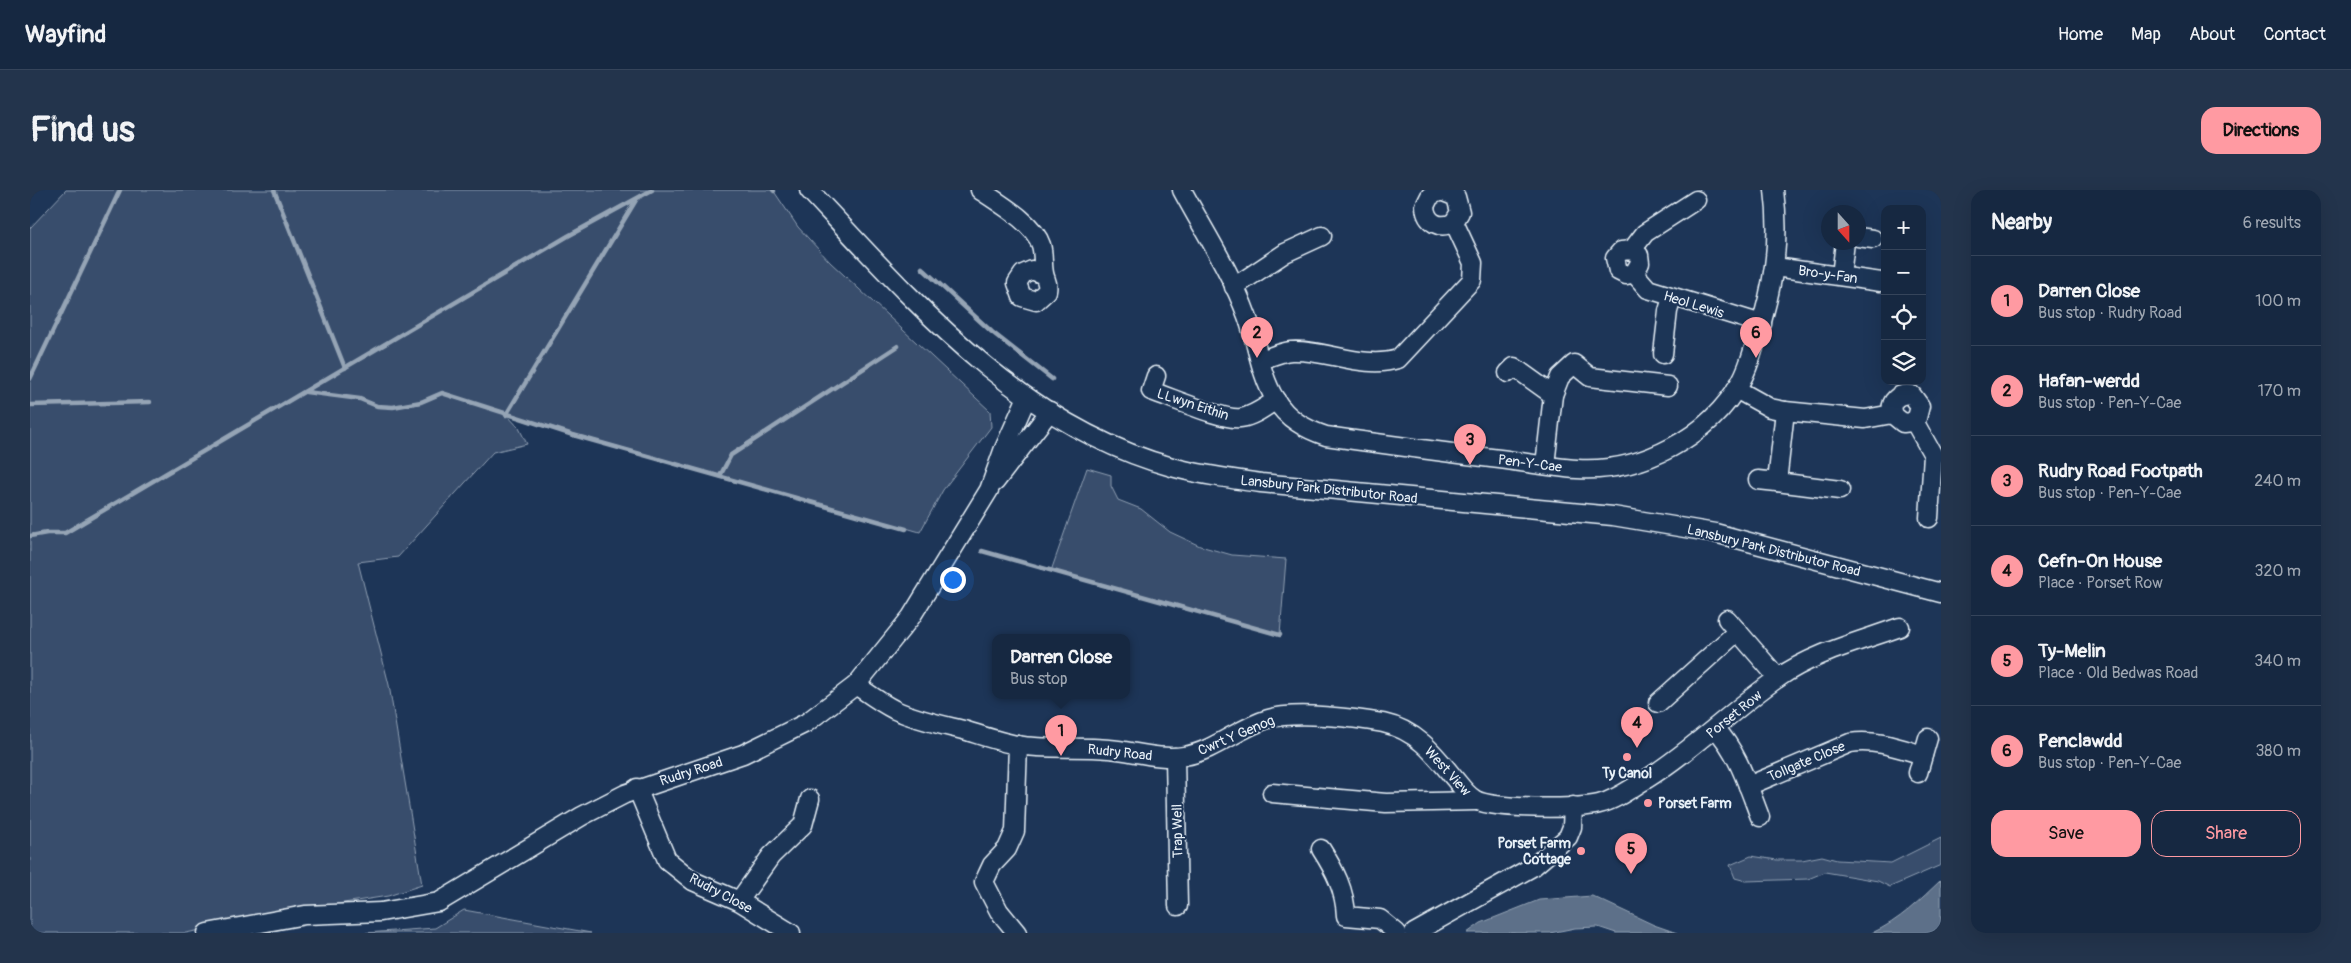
<!DOCTYPE html>
<html lang="en">
<head>
<meta charset="utf-8">
<style>
	body { margin:0; font-family:Pangolin,sans-serif; background:#23344c; color:#f1f3f6 }
	.controls { position:absolute; right:15px; top:15px; display:grid; overflow:hidden; border-radius:10px; box-shadow:0 5px 20px #0002 }
	.controls button { width:45px; height:45px; display:grid; place-items:center; padding:0; border:0; border-bottom:1px solid #35445a; background:#162841; color:#f1f3f6; font:25px sans-serif }
	.compass { position:absolute; left:1791px; top:15px; width:45px; height:45px; border-radius:50%; background:#162841; box-shadow:0 5px 20px #0002; rotate:159deg }
	.you { position:absolute; left:922px; top:389px; width:18px; height:18px; margin:-12px; border:4px solid #fff; border-radius:50%; background:#1a73e8; box-shadow:0 0 0 8px #1a73e833 }
	.badge { display:grid; place-items:center; width:32px; height:32px; border-radius:50%; background:#ff9aa2; color:#111; font-size:16px; font-weight:700 }
	.pin { position:absolute; translate:-50% -41px; filter:drop-shadow(0 1px 2px #0008) }
	.pin::after { content:''; position:absolute; top:26px; width:18px; height:15px; background:inherit; clip-path:polygon(0 0,100% 0,50% 100%) }
	.popup { position:absolute; left:962px; top:444px; width:138px; height:65px; box-sizing:border-box; display:grid; place-content:center; border-radius:10px; background:#162841; filter:drop-shadow(0 1px 4px #0005); font-size:16px; white-space:nowrap; color:#9ea6b1 }
	.popup b { font-size:19px; color:#f1f3f6 }
	.popup::after { content:''; position:absolute; left:50%; top:100%; margin-left:-10px; border:10px solid transparent; border-top-color:#162841 }
	.list { margin:0; padding:0; list-style:none }
	h2 { display:flex; justify-content:space-between; align-items:center; height:65px; margin:0; padding:0 20px; font-size:21px }
	h2 small { font-size:16px; font-weight:400; color:#9ea6b1 }
	.list li { display:grid; grid-template-columns:32px 1fr auto; gap:15px; align-items:center; box-sizing:border-box; height:90px; padding:0 20px; border-top:1px solid #35445a }
	.list b { display:block; font-size:19px; white-space:nowrap }
	.list p { margin:0; font-size:16px; white-space:nowrap; color:#9ea6b1 }
	.list em { font-size:16px; font-style:normal; color:#9ea6b1 }
	.actions { display:flex; gap:10px; padding:15px 20px }
	.actions a { flex:1; padding:11px 0; border:1px solid #ff9aa2; border-radius:15px; text-align:center; font-size:18px; color:#ff9aa2 }
	.actions .main { background:#ff9aa2; color:#111 }
	.icon { flex:none; width:28px; height:28px; fill:none; stroke:currentColor; stroke-width:2; stroke-linecap:round; stroke-linejoin:round }
	.map { position:relative; flex:none; width:1911px; height:743px; overflow:hidden; border-radius:15px }
	header { display:flex; align-items:center; gap:30px; box-sizing:border-box; height:70px; padding:0 25px; background:#162841; border-bottom:1px solid #35445a }
	header strong { font-size:24px }
	nav { display:flex; gap:28px; margin-inline-start:auto; font-size:18px }
	.intro { display:flex; align-items:center; justify-content:space-between; box-sizing:border-box; height:120px; padding:0 30px }
	h1 { margin:0; font-size:35px }
	.button { padding:12px 22px; border-radius:15px; background:#ff9aa2; color:#111; font-size:18px; font-weight:700 }
	main { display:flex; gap:30px; padding:0 30px }
	aside { flex:1; background:#162841; border-radius:15px; box-shadow:0 5px 20px #0002 }
	.map>svg:first-child { display:block }
</style>
</head>
<body>
<header>
<strong>Wayfind</strong>
<nav><a>Home</a><a>Map</a><a>About</a><a>Contact</a></nav>
</header>
<div class="intro"><h1>Find us</h1><a class="button">Directions</a></div>
<main>
<div class="map">
<svg width="1911" height="743" viewBox="0 0 1911 743">
	<rect width="100%" height="100%" fill="#1d3557"/>
	<filter id="ink" filterUnits="userSpaceOnUse"><feTurbulence type="fractalNoise" baseFrequency=".02" numOctaves="2"/><feDisplacementMap in="SourceGraphic" scale="10" xChannelSelector="R" yChannelSelector="G"/><feConvolveMatrix kernelMatrix="1 2 1 2 8 2 1 2 1" color-interpolation-filters="sRGB"/></filter>
	<g filter="url(#ink)">
		<g fill="#374d6c" stroke="#909fb2">
			<polygon points="36,0 743,0 768,37 800,72 960,221 961,237 913,300 890,342 477,225 489,238 497,254 463,262 368,367 328,372 359,495 392,695 358,706 263,721 156,743 0,743 0,38"/>
			<polygon points="1057,278 1081,285 1081,296 1088,310 1111,319 1140,342 1170,356 1202,365 1256,369 1250,445 1021,381"/>
			<polygon points="1911,648 1911,675 1860,697 1848,691 1795,682 1778,689 1716,691 1705,688 1700,675 1721,666 1747,670 1772,670 1792,666 1807,670 1861,673"/>
			<polygon points="434,720 561,743 336,743 405,738"/>
		</g>
		<g fill="#5d7089" stroke="#95a4b5">
			<path d="M1911,690V737L1901,743H1842C1869,731 1890,710 1911,690Z"/>
			<polygon points="1562,706 1624,735 1647,743 1586,743 1568,737 1545,738 1520,743 1437,743 1451,733 1509,710"/>
		</g>
		<g fill="none" stroke-linecap="round" stroke-linejoin="round">
			<g stroke="#95a4b5" stroke-width="4.5">
				<polyline points="244,0 315,178"/>
				<polyline points="743,0 744,1"/>
				<polyline points="892,78 962,142 1022,189"/>
				<polyline points="0,189 90,0"/>
				<polyline points="276,202 330,209 347,216 363,217 391,212 412,203 543,245 876,339"/>
				<polyline points="0,215 120,212"/>
				<polyline points="476,225 606,10"/>
				<polyline points="690,286 701,265 868,156"/>
				<polyline points="0,346 17,343 35,343 538,46 622,0"/>
				<polyline points="952,361 1250,445"/>
			</g>
			<defs>
				<g id="minor">
					<path d="M779,0C882,110 990,236 1142,277C1171,285 1201,289 1231,293L1583,326L1685,343L1911,403"/>
					<path d="M950,0C969,13 1004,33 1011,55C1014,65 1012,73 1014,83C1015,90 1019,93 1017,101L1006,111L992,107L987,93L993,84L1002,80L1014,85"/>
					<path d="M1152,0C1174,41 1201,82 1217,126C1227,153 1230,184 1245,209C1257,229 1275,239 1296,246C1351,254 1406,261 1461,268C1489,271 1518,277 1547,279C1611,283 1680,247 1711,191C1719,177 1722,163 1727,148C1743,97 1751,54 1744,0"/>
					<polyline points="1828,47 1843,49"/>
					<polyline points="1602,60 1615,43 1666,10"/>
					<polyline points="1745,77 1851,92"/>
					<polyline points="1604,83 1610,73 1609,65 1602,60 1591,61 1585,68 1588,81 1596,85 1604,83 1618,99 1732,134"/>
					<polyline points="1811,86 1815,52"/>
					<polyline points="1204,97 1255,63 1292,46"/>
					<polyline points="1633,164 1638,121 1642,108"/>
					<path d="M1231,170C1240,167 1251,162 1261,161C1296,159 1333,180 1368,169L1442,90L1443,73L1424,32C1410,40 1396,33 1395,16L1400,6L1411,1L1426,7L1430,22L1424,32"/>
					<polyline points="1478,183 1484,177 1523,205"/>
					<path d="M1126,186L1121,201C1140,207 1194,231 1211,228C1224,226 1235,217 1246,210"/>
					<path d="M1706,199L1740,218L1755,221L1835,229L1862,224L1873,233L1881,232L1887,228L1890,216L1882,205C1869,202 1859,211 1862,224"/>
					<polyline points="1755,221 1747,292 1810,300"/>
					<polyline points="1884,231 1903,265 1899,328"/>
					<polyline points="1515,275 1523,205 1530,187 1544,174 1560,187 1638,196"/>
					<polyline points="1728,290 1747,292"/>
					<polyline points="965,292 1020,221"/>
					<polyline points="1697,429 1748,488"/>
					<path d="M826,495C839,504 851,513 865,520C887,530 913,535 937,541C953,546 970,552 987,555C1017,560 1049,556 1079,559C1104,561 1129,570 1154,566C1185,561 1208,538 1238,529C1265,521 1325,528 1353,533C1386,540 1404,563 1424,588C1430,595 1436,604 1444,609C1459,620 1549,619 1569,614C1586,610 1600,599 1615,590C1663,560 1702,520 1748,488C1784,463 1828,452 1870,437"/>
					<polyline points="1628,513 1708,441"/>
					<path d="M1685,538C1708,562 1718,596 1730,627"/>
					<polyline points="1145,567 1148,716"/>
					<polyline points="1888,583 1898,548"/>
					<path d="M1718,596L1820,553C1845,549 1869,558 1893,565"/>
					<polyline points="607,598 637,670 663,691 709,711 761,743"/>
					<polyline points="1242,603 1356,613 1447,611"/>
					<path d="M1291,659C1305,681 1315,700 1316,726L1350,729L1367,743"/>
					<polyline points="709,711 741,666 773,635 780,609"/>
					<polyline points="177,743 275,725 351,722 409,712 552,626 595,604 713,564 776,533 826,495 881,427 959,300 973,261 997,207"/>
					<polyline points="987,743 969,721 954,692 962,675 977,659 985,641 988,555"/>
					<polyline points="1384,743 1504,676 1538,647 1542,637 1543,616"/>
				</g>
			</defs>
			<use href="#minor" stroke="#e8f1f8" stroke-width="21"/>
			<use href="#minor" stroke="#1d3557" stroke-width="18"/>
		</g>
	</g>
	<g fill="#ff9aa2" stroke="#1d3557" stroke-width="2">
		<circle cx="1597" cy="567" r="5"/>
		<circle cx="1618" cy="613" r="5"/>
		<circle cx="1551" cy="661" r="5"/>
	</g>
	<g text-anchor="middle" stroke-width="4" stroke-linejoin="round" paint-order="stroke">
		<g font-size="14" fill="#e8f1f8" stroke="#1d3557">
			<text transform="translate(1798 84) rotate(8)" y="5">Bro-y-Fan</text>
			<text transform="translate(1664 114) rotate(17)" y="5">Heol Lewis</text>
			<text transform="translate(1163 214) rotate(18)" y="5">LLwyn Eithin</text>
			<text transform="translate(1500 273) rotate(7)" y="5">Pen-Y-Cae</text>
			<text transform="translate(1299 299) rotate(6)" y="5">Lansbury Park Distributor Road</text>
			<text transform="translate(1744 360) rotate(14)" y="5">Lansbury Park Distributor Road</text>
			<text transform="translate(1704 524) rotate(-39)" y="5">Porset Row</text>
			<text transform="translate(1206 545) rotate(-23)" y="5">Cwrt Y Genog</text>
			<text transform="translate(1090 562) rotate(6)" y="5">Rudry Road</text>
			<text transform="translate(1776 571) rotate(-23)" y="5">Tollgate Close</text>
			<text transform="translate(661 581) rotate(-18)" y="5">Rudry Road</text>
			<text transform="translate(1418 581) rotate(48)" y="5">West View</text>
			<text transform="translate(1147 641) rotate(-91)" y="5">Trap Well</text>
			<text transform="translate(691 703) rotate(28)" y="5">Rudry Close</text>
		</g>
		<g font-size="14" font-weight="bold" fill="#e8f1f8" stroke="#1d3557">
			<text x="1597" y="588">Ty Canol</text>
			<text x="1628" y="618" text-anchor="start">Porset Farm</text>
			<text x="1541" y="658" text-anchor="end">Porset Farm<tspan x="1541" dy="16">Cottage</tspan></text>
		</g>
	</g>
</svg>
<div class="controls">
<button>+</button>
<button>−</button>
<button><svg class="icon" aria-label="locate" viewBox="0 0 24 24"><circle cx="12" cy="12" r="6"/><path d="M12 2v4M12 18v4M2 12h4M18 12h4"/></svg></button>
<button><svg class="icon" aria-label="layers" viewBox="0 0 24 24"><path d="M12 4l9 5-9 5-9-5zM3 14l9 5 9-5"/></svg></button>
</div>
<svg class="compass" viewBox="-18 -18 36 36"><path d="M0-13l5 13h-10z" fill="#e53935"/><path d="M0 13l5-13h-10z" fill="#9ea6b1"/></svg>
<div class="you"></div>
<div class="pin badge" style="left:1031px;top:566px">1</div>
<div class="popup"><b>Darren Close</b>Bus stop</div>
<div class="pin badge" style="left:1227px;top:168px">2</div>
<div class="pin badge" style="left:1440px;top:275px">3</div>
<div class="pin badge" style="left:1607px;top:558px">4</div>
<div class="pin badge" style="left:1601px;top:684px">5</div>
<div class="pin badge" style="left:1726px;top:168px">6</div>
</div>
<aside>
<h2>Nearby<small>6 results</small></h2>
<ul class="list">
<li><span class="badge">1</span><div><b>Darren Close</b><p>Bus stop · Rudry Road</p></div><em>100 m</em></li>
<li><span class="badge">2</span><div><b>Hafan-werdd</b><p>Bus stop · Pen-Y-Cae</p></div><em>170 m</em></li>
<li><span class="badge">3</span><div><b>Rudry Road Footpath</b><p>Bus stop · Pen-Y-Cae</p></div><em>240 m</em></li>
<li><span class="badge">4</span><div><b>Cefn-On House</b><p>Place · Porset Row</p></div><em>320 m</em></li>
<li><span class="badge">5</span><div><b>Ty-Melin</b><p>Place · Old Bedwas Road</p></div><em>340 m</em></li>
<li><span class="badge">6</span><div><b>Penclawdd</b><p>Bus stop · Pen-Y-Cae</p></div><em>380 m</em></li>
</ul>
<div class="actions"><a class="main">Save</a><a>Share</a></div>
</aside>
</main>
</body>
</html>
